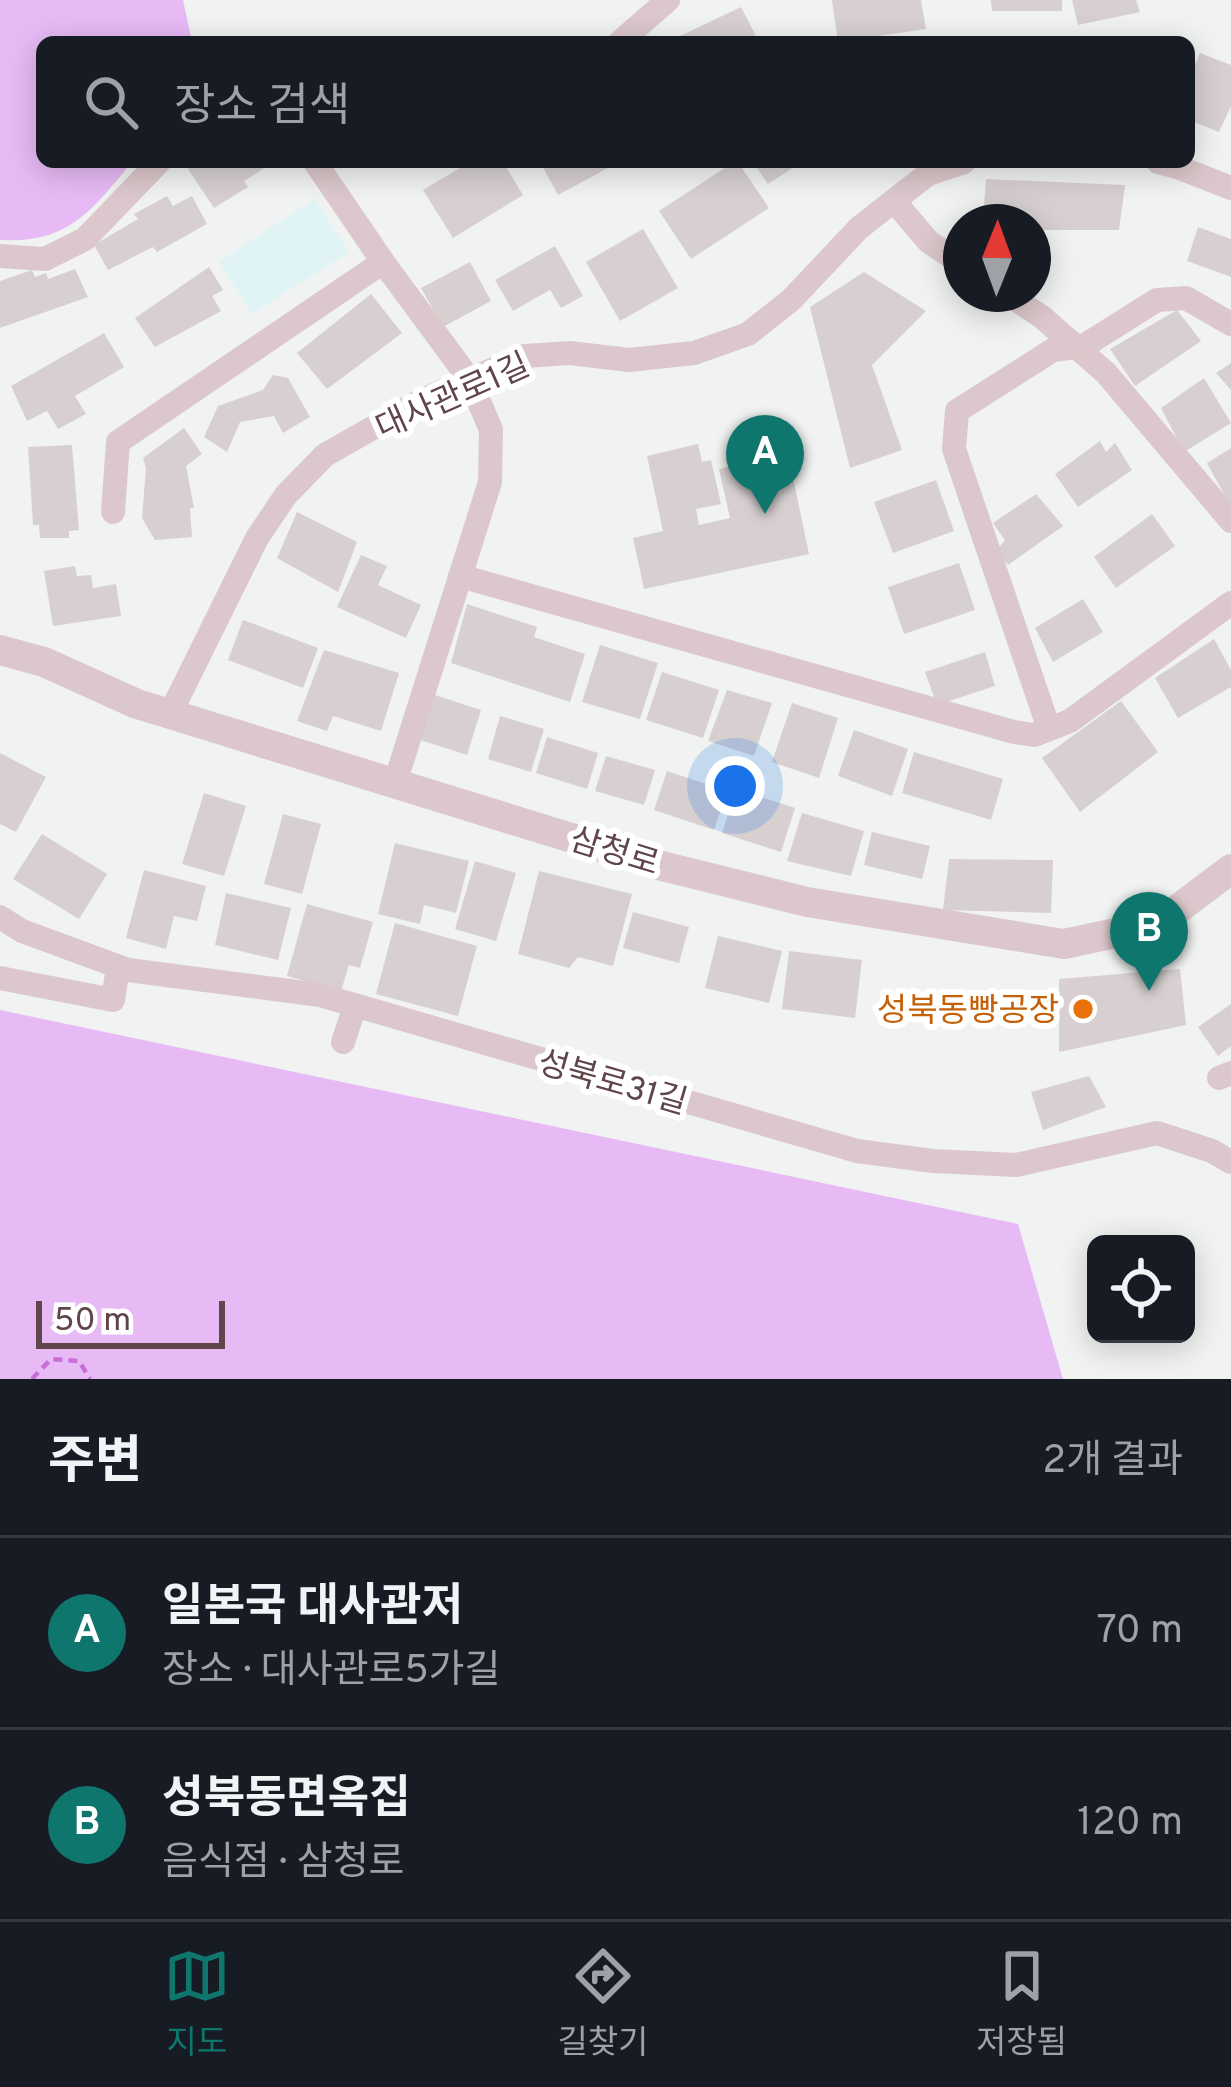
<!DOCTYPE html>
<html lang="ko">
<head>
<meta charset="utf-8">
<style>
	body { margin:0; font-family:Overpass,"Noto Sans KR",sans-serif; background:#20242c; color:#f1f3f6 }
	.controls { position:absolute; right:36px; bottom:36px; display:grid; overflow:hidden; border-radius:18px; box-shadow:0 6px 30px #0003 }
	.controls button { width:108px; height:108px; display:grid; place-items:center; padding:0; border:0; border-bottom:3px solid #363941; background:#171b24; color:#f1f3f6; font:60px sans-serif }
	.compass { position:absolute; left:943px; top:204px; width:108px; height:108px; border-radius:50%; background:#171b24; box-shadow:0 6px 30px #0003; rotate:1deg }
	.scale { position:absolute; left:36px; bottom:30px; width:189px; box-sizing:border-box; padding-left:12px; border:6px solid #60464a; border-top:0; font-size:33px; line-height:42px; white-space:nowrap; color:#60464a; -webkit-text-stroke:9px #fff; paint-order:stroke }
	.you { position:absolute; left:735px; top:786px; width:42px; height:42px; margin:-30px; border:9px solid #fff; border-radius:50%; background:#1a73e8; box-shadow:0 0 0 18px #1a73e833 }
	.badge { display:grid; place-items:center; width:78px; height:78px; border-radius:50%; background:#0f766e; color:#fff; font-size:39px; font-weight:700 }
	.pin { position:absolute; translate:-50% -99px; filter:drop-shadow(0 3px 6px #0008) }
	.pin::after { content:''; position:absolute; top:63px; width:42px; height:36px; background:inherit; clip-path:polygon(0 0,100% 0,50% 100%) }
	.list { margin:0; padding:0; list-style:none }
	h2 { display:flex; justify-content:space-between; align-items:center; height:156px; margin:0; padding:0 48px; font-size:51px }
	h2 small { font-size:39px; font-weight:400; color:#9ea1a6 }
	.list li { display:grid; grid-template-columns:78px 1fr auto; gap:36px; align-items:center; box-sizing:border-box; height:192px; padding:0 48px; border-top:3px solid #363941 }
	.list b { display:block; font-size:45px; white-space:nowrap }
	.list p { margin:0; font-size:39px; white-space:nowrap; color:#9ea1a6 }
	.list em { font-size:39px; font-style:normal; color:#9ea1a6 }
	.icon { flex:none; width:66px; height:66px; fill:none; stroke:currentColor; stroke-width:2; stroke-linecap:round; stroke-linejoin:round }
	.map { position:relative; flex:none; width:1231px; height:1379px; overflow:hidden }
	.search { position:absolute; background:#171b24; box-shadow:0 6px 30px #0003; left:36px; right:36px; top:36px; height:132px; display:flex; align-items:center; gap:30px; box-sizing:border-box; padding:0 42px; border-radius:18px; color:#9ea1a6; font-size:45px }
	.sheet { height:540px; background:#171b24 }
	nav { display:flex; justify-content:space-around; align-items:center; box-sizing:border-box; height:168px; border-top:3px solid #363941; background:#171b24; font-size:33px; color:#9ea1a6 }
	nav a { display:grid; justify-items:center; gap:6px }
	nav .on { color:#0f766e }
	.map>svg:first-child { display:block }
</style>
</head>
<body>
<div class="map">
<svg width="1231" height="1379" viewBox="0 0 1231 1379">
	<rect width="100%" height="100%" fill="#f0f3f1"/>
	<g fill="#e7baf5">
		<path d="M0,0H183L192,42H42V162H132C92,210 69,244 0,240Z"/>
		<polygon points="0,1010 1018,1224 1063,1379 0,1379"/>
	</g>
	<polygon fill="#e0f4f5" points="315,199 349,252 252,314 219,262"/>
	<g fill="#d8d0d0">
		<polygon points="832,0 921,0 926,29 838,42"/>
		<polygon points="991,0 1062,0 1062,11 992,11"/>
		<polygon points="1072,0 1136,0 1140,12 1078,25"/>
		<polygon points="741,7 759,42 681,42 678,37"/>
		<polygon points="1200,53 1231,65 1231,106 1219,132 1189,120 1189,79"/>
		<polygon points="199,162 274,162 244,181 248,187 214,208 188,169"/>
		<polygon points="470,162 503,162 523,195 453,238 423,190"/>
		<polygon points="540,162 619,162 558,195"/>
		<polygon points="734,162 738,162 769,208 691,259 659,211"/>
		<polygon points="753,162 802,162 768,184"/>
		<polygon points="986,179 1125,185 1119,230 1033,230 1033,222 983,222"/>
		<polygon points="167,196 173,206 192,196 207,224 157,252 153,247 108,270 94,245 138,219 134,214"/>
		<polygon points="1198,227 1231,239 1231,277 1187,261"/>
		<polygon points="643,229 678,288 620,321 586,262"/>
		<polygon points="555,246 583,296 561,308 550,290 513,311 495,280"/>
		<polygon points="470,262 491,301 443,327 421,288"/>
		<polygon points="209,267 223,290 212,296 221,311 155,347 135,318"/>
		<polygon points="75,269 88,297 0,328 0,281 32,270 35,277 46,273 48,279"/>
		<polygon points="864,272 926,311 872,365 902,450 850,468 810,307"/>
		<polygon points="371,294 402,333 327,389 297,353"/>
		<polygon points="1177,310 1201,341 1135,386 1110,349"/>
		<polygon points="104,333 124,367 75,396 86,414 58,429 47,411 27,421 11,386"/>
		<polygon points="1231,363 1231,390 1216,373"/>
		<polygon points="273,375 288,378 310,417 283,433 274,416 240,422 227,452 204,437 218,406 263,390"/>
		<polygon points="1204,378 1231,423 1184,452 1161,408"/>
		<polygon points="184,428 202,454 186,466 194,508 190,508 192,537 155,540 142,518 146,468 143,458"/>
		<polygon points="1100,441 1106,452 1115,443 1132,470 1078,507 1055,474"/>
		<polygon points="698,444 702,462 711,460 721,504 696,509 699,525 730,518 719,469 788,454 809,554 644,589 633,538 663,531 647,456"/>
		<polygon points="72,445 79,530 69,531 69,538 40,538 39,525 33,525 28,447"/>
		<polygon points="1231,448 1231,507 1207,463"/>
		<polygon points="936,480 954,531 893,553 874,502"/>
		<polygon points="1036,494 1063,526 1008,565 996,551 1005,540 993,523"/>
		<polygon points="297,512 357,542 338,592 277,558"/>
		<polygon points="1152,514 1175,546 1116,588 1094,557"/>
		<polygon points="361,555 387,566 378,585 421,605 406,638 337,607"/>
		<polygon points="959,563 975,610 904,634 888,587"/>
		<polygon points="75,566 77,576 91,575 93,588 116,584 121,616 53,626 44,571"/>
		<polygon points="1083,599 1103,632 1053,662 1035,628"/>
		<polygon points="467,604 537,627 534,637 585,654 570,702 451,663"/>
		<polygon points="243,620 318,648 303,688 228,660"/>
		<polygon points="1214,639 1231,670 1231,687 1178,718 1155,678"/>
		<polygon points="600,645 658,663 640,719 582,702"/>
		<polygon points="324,650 399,673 381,731 333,716 327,731 297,721"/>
		<polygon points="985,652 995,686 937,705 925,672"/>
		<polygon points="662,672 719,690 703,738 646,720"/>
		<polygon points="727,690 772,703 754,756 708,741"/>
		<polygon points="429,693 481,710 467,755 414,738"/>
		<polygon points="1121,701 1158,752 1080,812 1042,758"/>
		<polygon points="792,703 838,718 819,778 772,762"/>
		<polygon points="500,716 544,729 531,772 488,759"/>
		<polygon points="854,730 908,749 892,796 838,776"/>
		<polygon points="547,737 598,753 587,789 536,773"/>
		<polygon points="914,752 1003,779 991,820 902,793"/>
		<polygon points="0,753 46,777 16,832 0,824"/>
		<polygon points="606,756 655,770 644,805 595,791"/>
		<polygon points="667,771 727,791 714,830 654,810"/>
		<polygon points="736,789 795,808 781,852 722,833"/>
		<polygon points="204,793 246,806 224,876 182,864"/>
		<polygon points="802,813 864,831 851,876 787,861"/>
		<polygon points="283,814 321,824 302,894 264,884"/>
		<polygon points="872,832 930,846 922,879 864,865"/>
		<polygon points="42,834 107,874 79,919 13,879"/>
		<polygon points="395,843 469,861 456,913 424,905 420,924 378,914"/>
		<polygon points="949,859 1053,860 1051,913 943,910"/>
		<polygon points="475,861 516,873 496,941 455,929"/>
		<polygon points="144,870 206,886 197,921 174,916 166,949 126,938"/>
		<polygon points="539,871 632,894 613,966 578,957 569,968 518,954"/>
		<polygon points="226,893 291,908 278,960 215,945"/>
		<polygon points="307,904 373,922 360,968 349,965 341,991 287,976"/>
		<polygon points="633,912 689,927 679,963 623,948"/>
		<polygon points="395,923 477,946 458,1016 376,994"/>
		<polygon points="718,936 782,951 769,1003 705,988"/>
		<polygon points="789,951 862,960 855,1018 782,1009"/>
		<polygon points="1180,969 1186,1025 1059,1052 1059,979"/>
		<polygon points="1231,1004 1231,1046 1218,1056 1198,1027"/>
		<polygon points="1089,1076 1106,1107 1043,1130 1031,1092"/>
	</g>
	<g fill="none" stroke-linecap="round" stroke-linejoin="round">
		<polyline stroke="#ca6ed7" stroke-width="4.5" stroke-dasharray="9 6" stroke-linecap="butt" points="32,1379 51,1359 79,1361 90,1379"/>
		<g stroke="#dcc8cc" stroke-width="24">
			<polyline points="620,42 668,0"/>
			<polyline points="315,162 383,262 470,380 491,430 490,482 395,783"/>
			<polyline points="1158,162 1180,168 1231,188"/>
			<polyline points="894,201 929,242 961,263"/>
			<polyline points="0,256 45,259 85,239 159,162"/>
			<polyline points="1007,294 1042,317 1106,373 1231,521"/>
			<polyline points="1079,349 1157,300 1186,298 1231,324"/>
			<polyline points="113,512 118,442 383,262"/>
			<polyline points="460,576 1014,732 1034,735 1070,721 1231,603"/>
			<polyline points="170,714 257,538 286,495 325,455 422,400 524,356 570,353 629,360 694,353 748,334 791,300 859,228 928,174 964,162"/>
			<polyline points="1049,729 954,449 957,411 1053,350 1076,347"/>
			<polyline points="0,917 22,931 128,970 320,995 857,1151 933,1161 1016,1165 1157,1133 1212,1151 1231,1162"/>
			<polyline points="0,978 113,1000 118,967"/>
			<polyline points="343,1042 355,1006"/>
			<polyline points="1219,1078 1231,1073"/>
		</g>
		<polyline stroke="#dcc8cc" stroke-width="30" points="0,650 44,662 137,704 170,714 662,866 807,902 1064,944 1158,924 1231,869"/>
	</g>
	<circle fill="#e8710a" stroke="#fff" stroke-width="4.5" cx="1083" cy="1009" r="12"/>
	<g text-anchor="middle" stroke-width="12" stroke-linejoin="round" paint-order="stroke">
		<g font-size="33" fill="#60464a" stroke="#fff">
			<text transform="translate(452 395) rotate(-24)" y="12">대사관로1길</text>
			<text transform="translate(615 850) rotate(17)" y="12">삼청로</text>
			<text transform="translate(613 1081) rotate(16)" y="12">성북로31길</text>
		</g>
		<g font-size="33" fill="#c56008" stroke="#fff" text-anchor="end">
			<text x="1059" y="1021">성북동빵공장</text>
		</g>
	</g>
</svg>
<div class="controls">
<button><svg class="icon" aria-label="locate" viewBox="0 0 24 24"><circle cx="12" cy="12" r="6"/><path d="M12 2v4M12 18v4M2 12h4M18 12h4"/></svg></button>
</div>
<svg class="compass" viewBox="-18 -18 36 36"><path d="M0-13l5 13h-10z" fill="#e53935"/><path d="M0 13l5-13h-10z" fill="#9ea1a6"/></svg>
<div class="scale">50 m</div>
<div class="you"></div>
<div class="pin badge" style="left:765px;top:514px">A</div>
<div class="pin badge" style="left:1149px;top:991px">B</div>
<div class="search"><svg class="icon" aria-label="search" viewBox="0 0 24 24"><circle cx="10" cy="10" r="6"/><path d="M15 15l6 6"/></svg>장소 검색</div>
</div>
<section class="sheet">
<h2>주변<small>2개 결과</small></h2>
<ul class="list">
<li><span class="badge">A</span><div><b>일본국 대사관저</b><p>장소 · 대사관로5가길</p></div><em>70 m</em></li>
<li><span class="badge">B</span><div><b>성북동면옥집</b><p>음식점 · 삼청로</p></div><em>120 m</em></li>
</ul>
</section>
<nav>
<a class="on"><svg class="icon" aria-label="map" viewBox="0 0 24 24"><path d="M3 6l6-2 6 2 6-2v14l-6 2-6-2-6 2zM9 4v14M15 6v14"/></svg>지도</a>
<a><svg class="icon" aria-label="directions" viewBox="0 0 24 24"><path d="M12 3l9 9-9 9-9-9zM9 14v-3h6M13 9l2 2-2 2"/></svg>길찾기</a>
<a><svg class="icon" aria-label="saved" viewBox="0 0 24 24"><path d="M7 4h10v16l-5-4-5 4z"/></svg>저장됨</a>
</nav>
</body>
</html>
